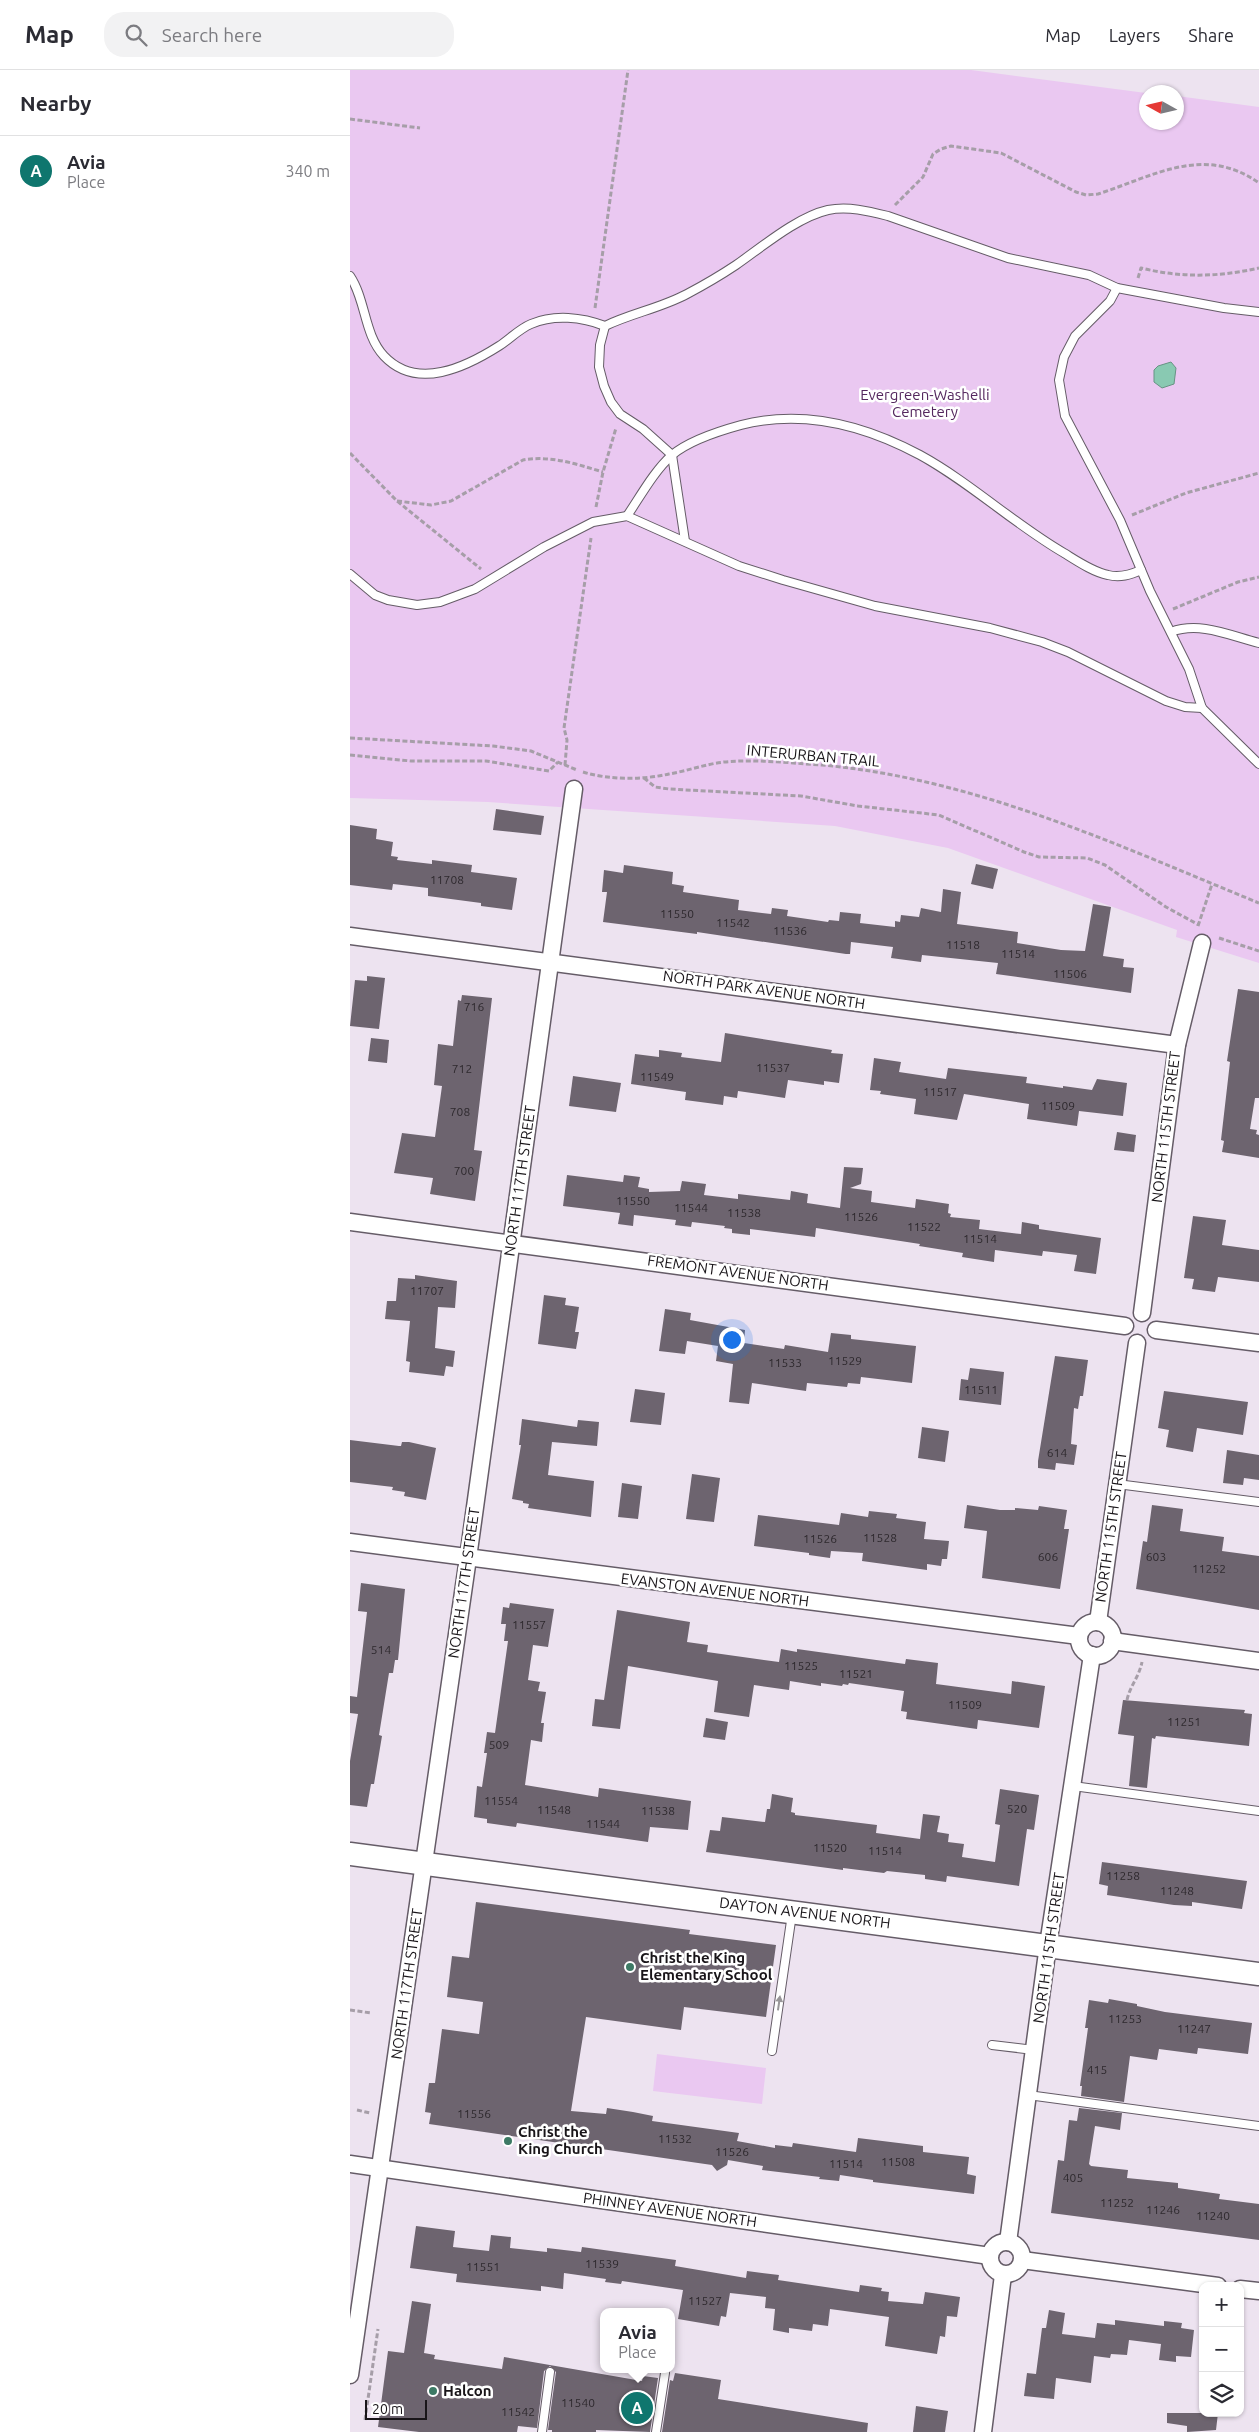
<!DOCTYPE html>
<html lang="en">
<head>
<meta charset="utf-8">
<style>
	body { margin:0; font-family:Ubuntu,sans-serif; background:#f2f2f3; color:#2b2b33 }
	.controls { position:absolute; right:15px; bottom:15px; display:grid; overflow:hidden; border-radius:10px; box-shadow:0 1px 4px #0004 }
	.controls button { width:45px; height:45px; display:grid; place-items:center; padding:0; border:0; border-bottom:1px solid #e1e1e2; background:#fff; color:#2b2b33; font:25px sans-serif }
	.compass { position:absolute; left:789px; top:15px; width:45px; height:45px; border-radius:50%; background:#fff; box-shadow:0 1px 4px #0004; rotate:278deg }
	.scale { position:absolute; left:15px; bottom:12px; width:62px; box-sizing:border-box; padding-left:5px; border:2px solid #191519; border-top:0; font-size:14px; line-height:18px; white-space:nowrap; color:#191519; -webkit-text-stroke:4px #fff; paint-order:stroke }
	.you { position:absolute; left:381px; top:1269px; width:18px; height:18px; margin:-12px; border:4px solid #fff; border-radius:50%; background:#1a73e8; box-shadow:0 0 0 8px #1a73e833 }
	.badge { display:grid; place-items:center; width:32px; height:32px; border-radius:50%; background:#0f766e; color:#fff; font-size:16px; font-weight:700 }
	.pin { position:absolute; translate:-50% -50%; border:2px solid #fff; box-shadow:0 1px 5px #0006 }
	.popup { position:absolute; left:250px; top:2238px; width:75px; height:65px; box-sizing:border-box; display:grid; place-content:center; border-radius:10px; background:#fff; filter:drop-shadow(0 1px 4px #0005); font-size:16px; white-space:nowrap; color:#7c7c81 }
	.popup b { font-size:19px; color:#2b2b33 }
	.popup::after { content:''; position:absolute; left:50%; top:100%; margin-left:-10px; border:10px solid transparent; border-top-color:#fff }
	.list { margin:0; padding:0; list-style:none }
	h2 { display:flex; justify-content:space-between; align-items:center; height:65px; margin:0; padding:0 20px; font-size:21px }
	h2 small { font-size:16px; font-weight:400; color:#7c7c81 }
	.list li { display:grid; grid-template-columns:32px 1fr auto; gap:15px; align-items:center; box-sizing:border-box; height:70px; padding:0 20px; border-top:1px solid #e1e1e2 }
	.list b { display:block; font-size:19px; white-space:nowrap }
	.list p { margin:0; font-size:16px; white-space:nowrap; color:#7c7c81 }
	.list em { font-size:16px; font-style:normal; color:#7c7c81 }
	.icon { flex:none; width:28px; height:28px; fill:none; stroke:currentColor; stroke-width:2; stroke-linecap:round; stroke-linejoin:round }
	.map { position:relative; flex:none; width:909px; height:2362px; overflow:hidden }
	header { display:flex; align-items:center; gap:30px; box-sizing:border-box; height:70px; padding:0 25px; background:#fff; border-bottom:1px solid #e1e1e2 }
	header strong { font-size:24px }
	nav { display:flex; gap:28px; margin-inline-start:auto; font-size:18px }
	.search { width:350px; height:45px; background:#f2f2f3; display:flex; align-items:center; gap:12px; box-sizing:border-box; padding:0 18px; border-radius:20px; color:#7c7c81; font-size:19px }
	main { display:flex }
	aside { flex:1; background:#fff }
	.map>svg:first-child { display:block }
</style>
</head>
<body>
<header>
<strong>Map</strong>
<div class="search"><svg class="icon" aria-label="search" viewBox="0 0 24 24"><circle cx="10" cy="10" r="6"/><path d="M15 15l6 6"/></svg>Search here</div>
<nav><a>Map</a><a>Layers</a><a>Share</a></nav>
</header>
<main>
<aside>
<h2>Nearby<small></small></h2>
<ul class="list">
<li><span class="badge">A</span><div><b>Avia</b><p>Place</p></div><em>340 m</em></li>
</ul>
</aside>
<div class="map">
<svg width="909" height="2362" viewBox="0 0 909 2362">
	<rect width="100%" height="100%" fill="#ede3f0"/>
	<g fill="#eac8f1">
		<polygon points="0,0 621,0 796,23 796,52 826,52 827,26 909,37 909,893 826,867 827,860 598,778 485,756 138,732 0,728"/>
		<polygon points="307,1984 416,1998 412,2034 303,2021"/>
	</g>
	<polygon fill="#89c9b2" stroke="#679384" points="821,292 826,298 824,314 812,318 804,312 804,300 808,296"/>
	<g fill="#6d646f">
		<polygon points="146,739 194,746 191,765 143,760"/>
		<polygon points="0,755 27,759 26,769 43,772 41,786 48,787 47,790 82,794 82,790 122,795 121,802 167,808 162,840 131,836 131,833 78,826 78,818 43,814 42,820 0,815"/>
		<polygon points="626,794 648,799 643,819 621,814"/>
		<polygon points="274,795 323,802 322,814 334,816 333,822 389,830 388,840 421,844 422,838 438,840 437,846 478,852 479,850 489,851 490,842 511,844 510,853 545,857 545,851 550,852 551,845 569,847 571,838 591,842 593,819 611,822 607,854 668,862 667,873 711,880 735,881 743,834 761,837 753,886 774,889 773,897 784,898 781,923 646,904 648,893 572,885 571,892 541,888 543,877 501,872 500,884 496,884 347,862 347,864 253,852 257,822 252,822 254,800 273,803"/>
		<polygon points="17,906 35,908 29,959 0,956 5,910 17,911"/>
		<polygon points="888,919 909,922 909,1028 905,1028 900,1059 907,1060 906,1064 909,1065 909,1088 872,1082 874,1071 871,1070 880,992 877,991"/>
		<polygon points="112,925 142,928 124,1080 132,1081 125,1131 80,1124 83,1108 44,1103 52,1063 85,1067 92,1016 84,1015 88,974 103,976 108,930 111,931"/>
		<polygon points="375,963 482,980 481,983 493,984 489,1013 474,1011 474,1015 438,1010 435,1028 388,1021 387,1028 374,1026 373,1035 335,1030 336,1022 281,1014 285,984 309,987 309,980 332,983 331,987 371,992"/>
		<polygon points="21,968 39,970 37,993 18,991"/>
		<polygon points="524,988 551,992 549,1002 596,1009 598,998 677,1007 676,1013 713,1018 713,1016 742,1020 747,1009 777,1013 773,1046 729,1041 727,1056 677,1049 679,1034 614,1024 607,1050 564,1044 566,1029 530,1024 531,1021 520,1020"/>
		<polygon points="223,1006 271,1013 266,1042 219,1036"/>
		<polygon points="767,1062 786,1065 784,1082 764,1080"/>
		<polygon points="494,1097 513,1098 511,1114 500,1118 522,1121 521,1132 565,1138 566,1129 599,1134 598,1143 601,1144 600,1147 630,1150 629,1159 671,1164 672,1152 689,1155 689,1159 751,1168 746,1204 724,1201 727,1185 693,1181 692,1186 645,1180 644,1192 612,1187 613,1183 569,1176 570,1174 466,1158 465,1167 400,1159 400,1165 382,1163 382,1159 374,1158 375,1156 342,1152 341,1157 325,1155 326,1150 284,1145 283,1156 268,1154 270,1143 213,1136 217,1105 273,1112 274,1105 290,1107 288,1117 299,1119 299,1122 330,1121 332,1111 356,1114 354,1125 388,1129 388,1124 440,1130 441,1121 458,1124 457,1133 490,1138"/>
		<polygon points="843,1146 876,1150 872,1175 909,1180 909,1212 868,1207 865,1222 842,1219 844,1209 834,1208"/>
		<polygon points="65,1205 107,1211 105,1238 88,1237 85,1278 105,1281 103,1297 96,1296 94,1306 59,1302 60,1292 56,1291 60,1251 35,1249 37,1231 46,1231 48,1208 65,1209"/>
		<polygon points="194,1225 216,1228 215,1235 229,1237 225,1262 229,1262 226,1279 188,1274"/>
		<polygon points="315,1239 341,1243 340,1250 395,1260 394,1273 434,1279 435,1275 478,1282 481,1263 501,1265 501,1269 566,1276 562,1313 511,1307 510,1314 498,1313 497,1317 457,1313 456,1321 402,1313 399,1334 379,1332 383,1294 366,1291 368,1276 337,1271 335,1284 309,1281"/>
		<polygon points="705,1286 738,1290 733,1326 730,1326 728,1339 724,1338 721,1374 727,1375 724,1395 706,1393 705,1400 688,1398 688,1391"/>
		<polygon points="620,1298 654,1302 651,1335 609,1330 611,1309 618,1310"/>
		<polygon points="285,1319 315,1323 311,1355 280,1352"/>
		<polygon points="814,1321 898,1332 893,1365 847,1358 843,1382 816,1377 819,1360 808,1358"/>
		<polygon points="172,1349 227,1357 228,1350 249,1352 247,1376 202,1372 198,1405 244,1411 241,1447 178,1438 179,1434 173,1433 173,1431 162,1429 171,1375 169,1375"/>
		<polygon points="572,1357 599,1361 595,1392 568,1388"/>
		<polygon points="0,1370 49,1376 51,1376 52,1372 59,1372 86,1378 76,1430 54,1426 55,1422 42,1420 43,1417 0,1412"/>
		<polygon points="877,1380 909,1385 909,1410 894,1408 893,1415 873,1413"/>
		<polygon points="342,1404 370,1408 364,1452 336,1449"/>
		<polygon points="272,1413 292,1416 288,1449 268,1447"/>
		<polygon points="617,1435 650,1440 665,1440 665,1438 688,1440 689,1436 717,1440 714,1459 719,1459 710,1519 632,1508 637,1461 614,1458"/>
		<polygon points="802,1435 833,1439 830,1461 874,1467 872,1481 909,1486 909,1540 786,1519 793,1471 797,1472"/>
		<polygon points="519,1441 547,1444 546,1448 576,1452 574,1469 599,1471 597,1489 592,1489 591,1496 577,1494 577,1500 512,1491 513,1483 481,1481 480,1488 459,1485 459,1483 404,1476 408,1445 489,1455 491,1443 518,1447"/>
		<polygon points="11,1513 55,1519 48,1590 45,1590 43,1603 39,1603 29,1665 32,1666 24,1714 21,1714 17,1737 0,1735 0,1691 8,1644 0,1643 0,1626 7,1627 17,1542 8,1541"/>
		<polygon points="160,1533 204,1539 198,1577 183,1575 178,1610 190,1612 188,1621 196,1622 191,1653 194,1653 192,1672 181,1670 175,1715 248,1727 249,1718 341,1731 338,1760 300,1757 298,1772 167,1753 166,1757 137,1753 137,1749 124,1747 127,1716 132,1717 137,1683 134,1683 137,1662 145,1663 158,1571 154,1571 156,1554 151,1554 153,1537 159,1538"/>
		<polygon points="267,1540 340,1552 337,1572 358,1575 357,1582 429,1592 431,1579 447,1582 447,1579 555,1594 556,1589 588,1593 586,1614 661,1624 662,1611 695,1616 689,1658 628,1650 627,1659 556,1649 557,1642 551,1641 554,1621 499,1613 498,1615 493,1614 492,1616 471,1613 471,1616 440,1611 439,1620 404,1615 399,1647 364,1642 368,1611 278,1596 270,1659 242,1656 245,1629 254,1630"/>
		<polygon points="773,1630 895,1640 894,1643 902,1644 899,1676 806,1666 805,1669 802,1668 797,1718 779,1716 784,1666 768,1664"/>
		<polygon points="356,1648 378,1652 375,1670 353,1667"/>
		<polygon points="650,1719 689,1725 684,1760 677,1759 669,1816 597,1806 596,1812 575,1809 575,1805 537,1801 534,1803 493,1798 493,1800 356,1782 360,1760 370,1761 372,1747 415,1752 417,1739 420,1739 422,1724 443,1728 441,1742 445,1743 445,1745 527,1755 526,1763 570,1769 573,1744 590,1746 587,1762 599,1764 598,1772 614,1774 612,1787 645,1792 650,1755 645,1754"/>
		<polygon points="752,1792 897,1811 892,1839 842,1832 842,1836 824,1835 757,1825 758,1816 749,1814"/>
		<polygon points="126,1832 340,1860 339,1864 426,1875 416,1947 334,1937 331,1960 236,1947 221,2041 256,2044 257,2038 283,2042 303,2046 302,2051 389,2063 387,2071 425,2078 425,2075 442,2077 443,2073 506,2082 508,2068 573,2076 573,2082 619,2087 617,2104 626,2106 624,2124 523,2112 523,2110 490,2105 489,2111 469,2109 470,2107 412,2100 413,2096 378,2090 377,2095 367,2101 362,2095 79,2054 81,2043 75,2042 79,2013 85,2013 92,1959 129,1964 133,1932 97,1927 102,1886 119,1888"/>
		<polygon points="759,1929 787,1934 787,1936 815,1942 902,1953 898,1984 848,1978 847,1984 809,1979 807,1990 780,1986 774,2032 731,2026 732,2016 730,2016 738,1958 735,1958 739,1930 758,1933"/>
		<polygon points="729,2038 772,2043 770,2060 745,2056 739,2094 741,2096 778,2100 777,2108 828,2113 828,2118 870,2124 869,2129 909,2134 909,2170 701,2143 708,2090 714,2091 719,2050 727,2051"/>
		<polygon points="66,2156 105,2161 103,2177 139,2181 141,2165 161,2167 160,2178 197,2182 197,2178 231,2182 232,2177 326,2190 325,2196 396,2208 397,2201 429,2205 428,2210 509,2222 510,2215 532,2218 531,2221 539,2222 538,2231 573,2234 575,2222 610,2227 607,2247 597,2246 595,2267 590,2266 587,2284 535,2276 539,2247 480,2239 478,2256 463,2254 462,2261 439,2258 439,2263 423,2260 425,2239 415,2238 416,2227 380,2223 376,2247 371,2246 369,2256 328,2249 333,2220 272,2211 271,2214 255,2212 256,2209 214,2203 213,2219 191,2216 191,2221 106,2212 107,2204 60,2198"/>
		<polygon points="62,2231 81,2234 74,2283 85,2285 84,2289 152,2299 154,2287 292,2311 293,2306 308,2308 300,2362 246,2360 246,2362 202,2362 202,2360 198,2360 206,2302 200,2296 194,2301 187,2358 168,2356 167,2362 69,2362 28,2357 38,2281 54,2283"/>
		<polygon points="699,2240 715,2243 712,2264 745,2268 747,2253 765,2255 765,2250 814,2256 814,2251 832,2253 831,2258 844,2260 841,2287 826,2286 826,2292 809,2290 811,2274 779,2270 777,2285 761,2284 760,2288 744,2286 741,2313 706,2308 704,2329 674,2326 677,2303 686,2304 692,2258 696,2258"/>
		<polygon points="325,2303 371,2310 368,2329 518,2353 517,2362 312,2362 320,2310 323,2311"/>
		<polygon points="566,2336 598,2341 595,2362 563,2362"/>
		<polygon points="817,2343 868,2343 866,2360 837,2362 837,2356 817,2353"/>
	</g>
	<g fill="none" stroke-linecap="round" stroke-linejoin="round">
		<defs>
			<g id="lane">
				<path d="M0,206C16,230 14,265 34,286C67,321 116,297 149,276C160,269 169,259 181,254C204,244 232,247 255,256C282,243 311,238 337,224C354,215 371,205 386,195C412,177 447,147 478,140C498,136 518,141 538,146L658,188L739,205L767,218L874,238L909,242"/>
				<polyline points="767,218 760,231 725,266 714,287 709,310 715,346 770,450 800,521 839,599 852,638 909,694"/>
				<polyline points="255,256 250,275 249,297 254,316 261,332 270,344 293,359 322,385 335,471"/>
				<path d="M277,446C290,427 304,401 322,385C340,370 369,361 391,355C453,339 514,355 570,385C621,413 664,454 714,483C727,491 743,502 758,505C770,508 780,505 791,500"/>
				<polyline points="0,504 25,525 38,530 67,535 90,532 125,519 194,477 243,452 277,446 389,496 433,510 525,536 640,558 692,572 718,582 816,631 835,637 852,638"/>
				<path d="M821,562C850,551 881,566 909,573"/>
				<polyline points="767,1414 909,1432"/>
				<polyline points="723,1716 909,1741"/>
				<polyline points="642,1975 684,1980"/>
				<polyline points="422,1981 442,1844"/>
				<polyline points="678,2025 909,2056"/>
				<polyline points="192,2362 200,2302"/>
				<polyline points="306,2362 315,2303"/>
			</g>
			<g id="street">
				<polyline points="0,866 827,975"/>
				<polyline points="0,1152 775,1256"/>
				<polyline points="792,1243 827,975 852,873"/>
				<polyline points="806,1260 909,1273"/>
				<polyline points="0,1472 729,1566"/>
				<polyline points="748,1552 787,1273"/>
				<circle cx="746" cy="1569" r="17"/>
				<polyline points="762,1571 909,1591"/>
				<polyline points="0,2094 640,2186"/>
				<circle cx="656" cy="2188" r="16"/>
				<polyline points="658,2172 698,1875 742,1585"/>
				<polyline points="672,2190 868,2216"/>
				<polyline points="890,2219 909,2221"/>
				<polyline points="0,2305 118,1488 224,719"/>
				<polyline points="633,2362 653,2205"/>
			</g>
			<polyline id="secondary" points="0,1784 909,1904"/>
		</defs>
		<use href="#lane" stroke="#655c67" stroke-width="10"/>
		<use href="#street" stroke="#655c67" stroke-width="19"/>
		<use href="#secondary" stroke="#655c67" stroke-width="25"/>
		<g stroke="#a69ea8" stroke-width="3" stroke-dasharray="5 2.5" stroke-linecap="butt">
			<polyline points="0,49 70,58"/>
			<path d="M545,135L573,107L583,84L591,79L601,76L651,83L726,122L736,125L748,124C804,106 854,74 909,113"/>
			<path d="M788,208L791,198C832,208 868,207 909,198"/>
			<polyline points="245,238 278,0"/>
			<polyline points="0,383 47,431 131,499"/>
			<path d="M47,431L81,435L101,431L173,390C200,385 226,394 253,402"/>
			<polyline points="246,437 253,402 266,358"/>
			<polyline points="782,445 836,423 909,403"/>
			<polyline points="823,539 888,512 909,507"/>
			<polyline points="0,668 143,676 181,681 227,700"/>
			<polyline points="0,685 61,691 136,691 199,701 208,692"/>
			<polyline points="215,695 217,670 214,658 241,468"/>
			<path d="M233,702C259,710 292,710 319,704C337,701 356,694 374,692C406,689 440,693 472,695C627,709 767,775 909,833"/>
			<polyline points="294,708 305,717 319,719 451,726 508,736 589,745 674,782 689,787 737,788 755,795 816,837 849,855"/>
			<polyline points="848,856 862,814"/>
			<polyline points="869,868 909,881"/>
			<path d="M777,1630C780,1616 789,1607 792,1592"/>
			<polyline points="0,1940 21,1943"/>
			<polyline points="7,2040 20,2043"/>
			<polyline points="15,2350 28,2259"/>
		</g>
		<use href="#lane" stroke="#fff" stroke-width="8"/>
		<use href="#street" stroke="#fff" stroke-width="16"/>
		<use href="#secondary" stroke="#fff" stroke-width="22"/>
	</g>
	<defs><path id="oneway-solid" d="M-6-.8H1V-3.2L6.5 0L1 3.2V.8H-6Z" transform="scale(1.25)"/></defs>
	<use fill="#989698" href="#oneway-solid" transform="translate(429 1933) rotate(-82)"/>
	<g fill="#3d7a65" stroke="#fff" stroke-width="2">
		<circle cx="280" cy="1897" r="5"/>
		<circle cx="158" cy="2071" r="5"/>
		<circle cx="83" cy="2321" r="5"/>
	</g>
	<g text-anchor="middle" stroke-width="5" stroke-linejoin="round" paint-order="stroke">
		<g font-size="12" fill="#2e292e">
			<text x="97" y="814">11708</text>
			<text x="327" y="848">11550</text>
			<text x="383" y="857">11542</text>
			<text x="440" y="865">11536</text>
			<text x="613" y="879">11518</text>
			<text x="668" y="888">11514</text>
			<text x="720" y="908">11506</text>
			<text x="124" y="941">716</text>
			<text x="423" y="1002">11537</text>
			<text x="112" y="1003">712</text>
			<text x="307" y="1011">11549</text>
			<text x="590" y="1026">11517</text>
			<text x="708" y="1040">11509</text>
			<text x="110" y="1046">708</text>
			<text x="114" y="1105">700</text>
			<text x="283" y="1135">11550</text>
			<text x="341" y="1142">11544</text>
			<text x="394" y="1147">11538</text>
			<text x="511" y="1151">11526</text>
			<text x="574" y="1161">11522</text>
			<text x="630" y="1173">11514</text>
			<text x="77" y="1225">11707</text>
			<text x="495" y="1295">11529</text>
			<text x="435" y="1297">11533</text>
			<text x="631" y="1324">11511</text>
			<text x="707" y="1387">614</text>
			<text x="530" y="1472">11528</text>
			<text x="470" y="1473">11526</text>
			<text x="698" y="1491">606</text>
			<text x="806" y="1491">603</text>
			<text x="859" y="1503">11252</text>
			<text x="179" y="1559">11557</text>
			<text x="31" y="1584">514</text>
			<text x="451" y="1600">11525</text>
			<text x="506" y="1608">11521</text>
			<text x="615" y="1639">11509</text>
			<text x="834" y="1656">11251</text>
			<text x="149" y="1679">509</text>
			<text x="151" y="1735">11554</text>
			<text x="667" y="1743">520</text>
			<text x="204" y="1744">11548</text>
			<text x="308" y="1745">11538</text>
			<text x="253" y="1758">11544</text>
			<text x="480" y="1782">11520</text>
			<text x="535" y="1785">11514</text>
			<text x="773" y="1810">11258</text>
			<text x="827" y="1825">11248</text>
			<text x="775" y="1953">11253</text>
			<text x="844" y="1963">11247</text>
			<text x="747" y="2004">415</text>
			<text x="124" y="2048">11556</text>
			<text x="325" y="2073">11532</text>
			<text x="382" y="2086">11526</text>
			<text x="548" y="2096">11508</text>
			<text x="496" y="2098">11514</text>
			<text x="723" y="2112">405</text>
			<text x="767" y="2137">11252</text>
			<text x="813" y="2144">11246</text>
			<text x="863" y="2150">11240</text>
			<text x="252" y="2198">11539</text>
			<text x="133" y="2201">11551</text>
			<text x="355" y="2235">11527</text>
			<text x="228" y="2337">11540</text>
			<text x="168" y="2346">11542</text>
		</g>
		<g font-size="15" fill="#54275e" stroke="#fff">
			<text x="575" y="330">Evergreen-Washelli<tspan x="575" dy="17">Cemetery</tspan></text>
		</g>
		<g font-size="15" fill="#191519" stroke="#fff">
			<text transform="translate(463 686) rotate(5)" y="5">INTERURBAN TRAIL</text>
			<text transform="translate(414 920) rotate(8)" y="5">NORTH PARK AVENUE NORTH</text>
			<text transform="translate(816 1057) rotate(-83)" y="5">NORTH 115TH STREET</text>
			<text transform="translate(170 1111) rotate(-82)" y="5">NORTH 117TH STREET</text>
			<text transform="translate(388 1203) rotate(8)" y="5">FREMONT AVENUE NORTH</text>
			<text transform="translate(761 1457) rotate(-82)" y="5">NORTH 115TH STREET</text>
			<text transform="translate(114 1513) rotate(-82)" y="5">NORTH 117TH STREET</text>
			<text transform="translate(365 1520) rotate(7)" y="5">EVANSTON AVENUE NORTH</text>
			<text transform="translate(455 1843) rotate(7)" y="5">DAYTON AVENUE NORTH</text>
			<text transform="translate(699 1878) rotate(-82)" y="5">NORTH 115TH STREET</text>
			<text transform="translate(57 1914) rotate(-82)" y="5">NORTH 117TH STREET</text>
			<text transform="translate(320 2140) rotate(8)" y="5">PHINNEY AVENUE NORTH</text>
		</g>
		<g font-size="15" font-weight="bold" fill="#191519" stroke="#fff" text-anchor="start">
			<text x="290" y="1893">Christ the King<tspan x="290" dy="17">Elementary School</tspan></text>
			<text x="168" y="2067">Christ the<tspan x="168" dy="17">King Church</tspan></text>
			<text x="93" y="2326">Halcon</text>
		</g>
	</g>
</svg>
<div class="controls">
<button>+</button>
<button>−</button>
<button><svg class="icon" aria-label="layers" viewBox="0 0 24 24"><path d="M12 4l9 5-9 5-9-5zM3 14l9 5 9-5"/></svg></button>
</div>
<svg class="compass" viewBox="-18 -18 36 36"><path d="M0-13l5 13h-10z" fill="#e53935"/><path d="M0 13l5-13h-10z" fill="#7c7c81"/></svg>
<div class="scale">20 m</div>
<div class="you"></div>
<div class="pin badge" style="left:287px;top:2338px">A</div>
<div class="popup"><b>Avia</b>Place</div>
</div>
</main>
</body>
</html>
